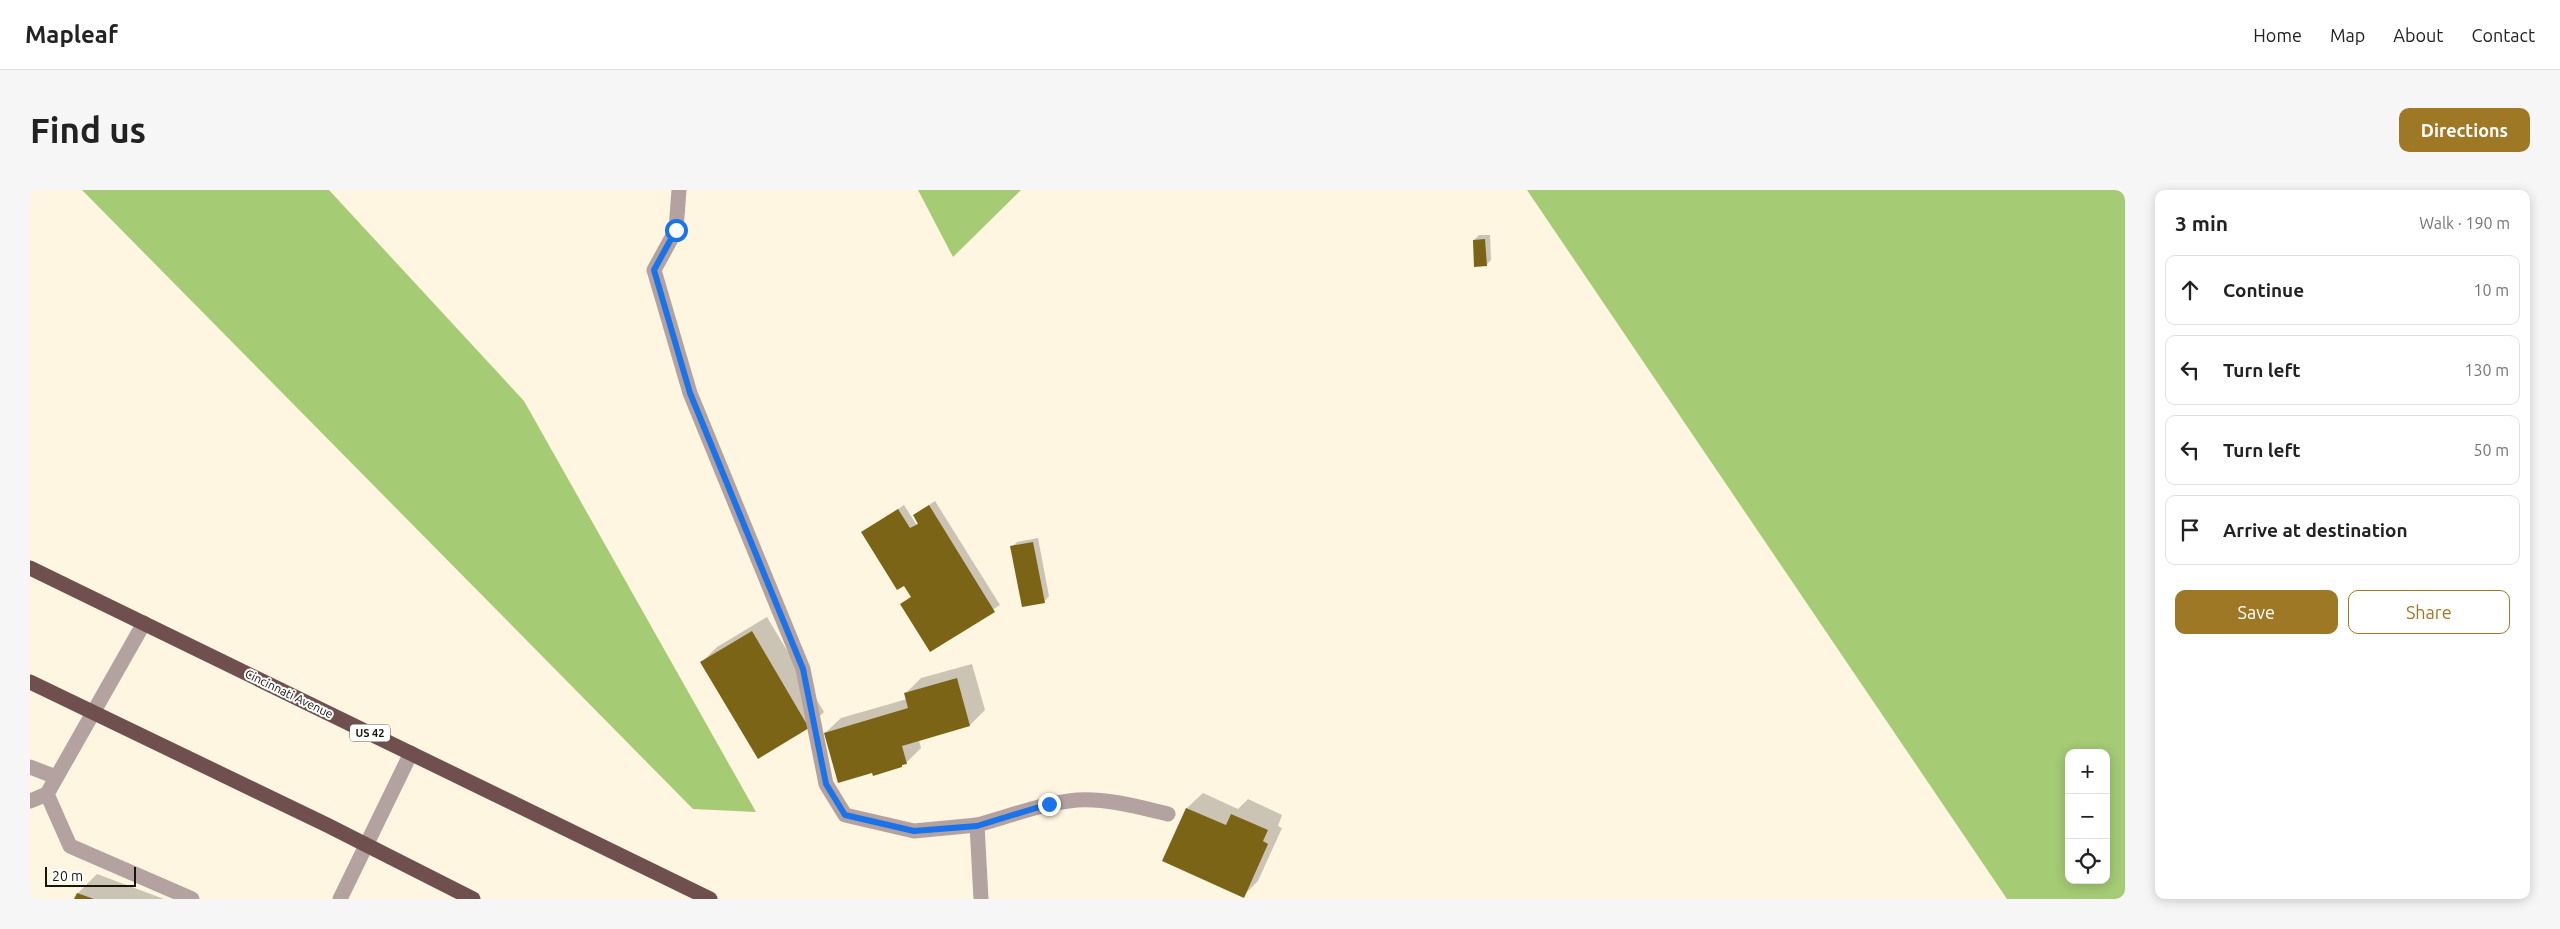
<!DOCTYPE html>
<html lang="en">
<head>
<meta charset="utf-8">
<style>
	body { margin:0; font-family:Ubuntu,sans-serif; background:#f6f6f6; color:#222 }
	.controls { position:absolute; right:15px; bottom:15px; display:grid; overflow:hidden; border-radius:10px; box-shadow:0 2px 12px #0003 }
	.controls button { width:45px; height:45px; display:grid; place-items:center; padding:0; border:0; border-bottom:1px solid #e0e0e0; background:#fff; color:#222; font:25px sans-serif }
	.scale { position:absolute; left:15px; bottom:12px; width:91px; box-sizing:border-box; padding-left:5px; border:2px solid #191508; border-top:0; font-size:14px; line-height:18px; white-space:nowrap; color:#191508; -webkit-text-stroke:4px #fff; paint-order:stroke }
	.stop { position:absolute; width:15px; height:15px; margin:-11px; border:4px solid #1a73e8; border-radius:50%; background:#fff }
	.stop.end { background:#1a73e8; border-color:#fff; box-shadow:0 1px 5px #0008 }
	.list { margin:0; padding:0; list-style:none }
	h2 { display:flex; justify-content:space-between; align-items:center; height:65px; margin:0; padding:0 20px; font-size:21px }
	h2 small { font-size:16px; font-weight:400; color:#767676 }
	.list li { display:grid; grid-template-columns:32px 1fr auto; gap:15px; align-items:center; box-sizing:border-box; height:70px; margin:0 10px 10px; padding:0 10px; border:1px solid #e0e0e0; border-radius:10px }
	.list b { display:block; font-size:19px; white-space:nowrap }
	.list em { font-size:16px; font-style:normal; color:#767676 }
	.actions { display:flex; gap:10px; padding:15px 20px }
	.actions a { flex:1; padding:11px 0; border:1px solid #9e7824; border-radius:10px; text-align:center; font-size:18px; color:#9e7824 }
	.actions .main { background:#9e7824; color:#fff }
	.icon { flex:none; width:28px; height:28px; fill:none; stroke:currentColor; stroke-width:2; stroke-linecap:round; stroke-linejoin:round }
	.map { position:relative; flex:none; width:2095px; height:709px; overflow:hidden; border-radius:10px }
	header { display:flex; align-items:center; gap:30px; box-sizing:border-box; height:70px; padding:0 25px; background:#fff; border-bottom:1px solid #e0e0e0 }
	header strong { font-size:24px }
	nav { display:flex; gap:28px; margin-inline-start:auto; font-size:18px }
	.intro { display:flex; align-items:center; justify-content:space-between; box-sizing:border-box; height:120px; padding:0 30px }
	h1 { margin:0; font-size:35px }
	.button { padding:12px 22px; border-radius:10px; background:#9e7824; color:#fff; font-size:18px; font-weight:700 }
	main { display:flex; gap:30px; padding:0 30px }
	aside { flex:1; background:#fff; border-radius:10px; box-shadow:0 2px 12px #0003 }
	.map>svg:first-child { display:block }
</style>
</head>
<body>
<header>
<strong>Mapleaf</strong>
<nav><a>Home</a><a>Map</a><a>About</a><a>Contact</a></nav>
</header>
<div class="intro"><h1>Find us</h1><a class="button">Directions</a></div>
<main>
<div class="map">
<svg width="2095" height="709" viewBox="0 0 2095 709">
	<rect width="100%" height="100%" fill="#fef6e1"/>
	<g fill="#a5cb75" fill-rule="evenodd">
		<polygon points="52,0 299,0 494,211 726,622 663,619"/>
		<polygon points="888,0 991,0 923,67"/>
		<path d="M1497,0H2095V709H1977ZM2039,563H2076V690H2039Z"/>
	</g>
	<g fill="#0003">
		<polygon points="1449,45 1460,45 1461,70 1456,75 1444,50"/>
		<polygon points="905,311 970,415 901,460 872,414 882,406 833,342 874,315 886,334 889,333 884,325"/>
		<polygon points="1008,348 1019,406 1014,412 982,357 987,352"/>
		<polygon points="737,427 794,522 779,537 672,472 687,457"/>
		<polygon points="942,474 955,520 940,535 889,550 891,558 876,573 795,543 811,528 877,509 875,504 891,488"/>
		<polygon points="1173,603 1208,619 1218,609 1252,625 1248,636 1252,638 1228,691 1213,706 1134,670 1157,618"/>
		<polygon points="67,684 134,709 46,709 48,703"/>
	</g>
	<g fill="#7c6416">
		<polygon points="1455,49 1457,76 1444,77 1443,50"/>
		<polygon points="899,315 965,422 900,462 870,414 881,407 874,396 867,400 831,342 868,319 880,338 888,334 883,325"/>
		<polygon points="1003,352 1015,413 992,417 980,356"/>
		<polygon points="722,441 779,538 728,569 670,472"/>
		<polygon points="927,488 940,536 872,556 877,574 872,575 872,577 843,586 842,583 808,593 794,543 878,518 874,503"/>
		<polygon points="1156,618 1196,635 1201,624 1238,640 1233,651 1238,654 1214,708 1132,671"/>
		<polygon points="47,703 64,709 44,709"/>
	</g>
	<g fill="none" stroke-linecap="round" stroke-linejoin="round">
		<g stroke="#b4a2a1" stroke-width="15">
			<polyline points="649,0 646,40 624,80 660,203 773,479 796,594 815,625 884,641 947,635"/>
			<polyline points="114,433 17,604 40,656 162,709"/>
			<polyline points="0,611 17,604"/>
			<polyline points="310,709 381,563"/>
			<path d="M951,709L947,635C980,626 1013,613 1047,610C1077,608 1109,617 1138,624"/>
		</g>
		<polyline stroke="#b4a2a1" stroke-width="15" points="0,577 26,587"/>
		<g stroke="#70504f" stroke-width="15">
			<polyline points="0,378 680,709"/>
			<polyline points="0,492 297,635 443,709"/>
		</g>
	</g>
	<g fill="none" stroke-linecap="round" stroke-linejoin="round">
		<polyline stroke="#1a73e8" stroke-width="6" points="646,40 624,80 660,203 773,479 796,594 815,625 884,641 947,636 1019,614"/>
	</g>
	<g text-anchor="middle" stroke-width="4" stroke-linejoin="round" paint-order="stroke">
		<rect fill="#fff" stroke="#5e5b52" stroke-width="1" x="320" y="534.5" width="40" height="17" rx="4"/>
		<g font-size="11" font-weight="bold" fill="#191508">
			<text x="340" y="547">US 42</text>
		</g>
		<g font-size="12" fill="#191508" stroke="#fff">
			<text transform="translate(259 504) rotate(26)" y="4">Cincinnati Avenue</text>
		</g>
	</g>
</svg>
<div class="controls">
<button>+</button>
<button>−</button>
<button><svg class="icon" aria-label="locate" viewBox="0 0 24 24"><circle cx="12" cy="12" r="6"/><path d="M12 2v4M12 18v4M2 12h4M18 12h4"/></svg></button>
</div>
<div class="scale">20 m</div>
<div class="stop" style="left:646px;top:40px"></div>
<div class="stop end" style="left:1019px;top:614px"></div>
</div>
<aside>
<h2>3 min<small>Walk · 190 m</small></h2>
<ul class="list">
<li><svg class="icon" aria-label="ahead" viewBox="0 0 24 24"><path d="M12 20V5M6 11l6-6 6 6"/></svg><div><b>Continue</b></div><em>10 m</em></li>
<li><svg class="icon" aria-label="left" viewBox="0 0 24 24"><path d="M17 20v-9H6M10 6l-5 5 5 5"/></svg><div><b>Turn left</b></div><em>130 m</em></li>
<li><svg class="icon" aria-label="left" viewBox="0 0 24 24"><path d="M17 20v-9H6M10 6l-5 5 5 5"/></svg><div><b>Turn left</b></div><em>50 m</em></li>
<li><svg class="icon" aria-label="arrive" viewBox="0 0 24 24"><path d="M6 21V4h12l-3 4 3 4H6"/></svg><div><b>Arrive at destination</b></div></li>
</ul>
<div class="actions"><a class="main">Save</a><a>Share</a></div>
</aside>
</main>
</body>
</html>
